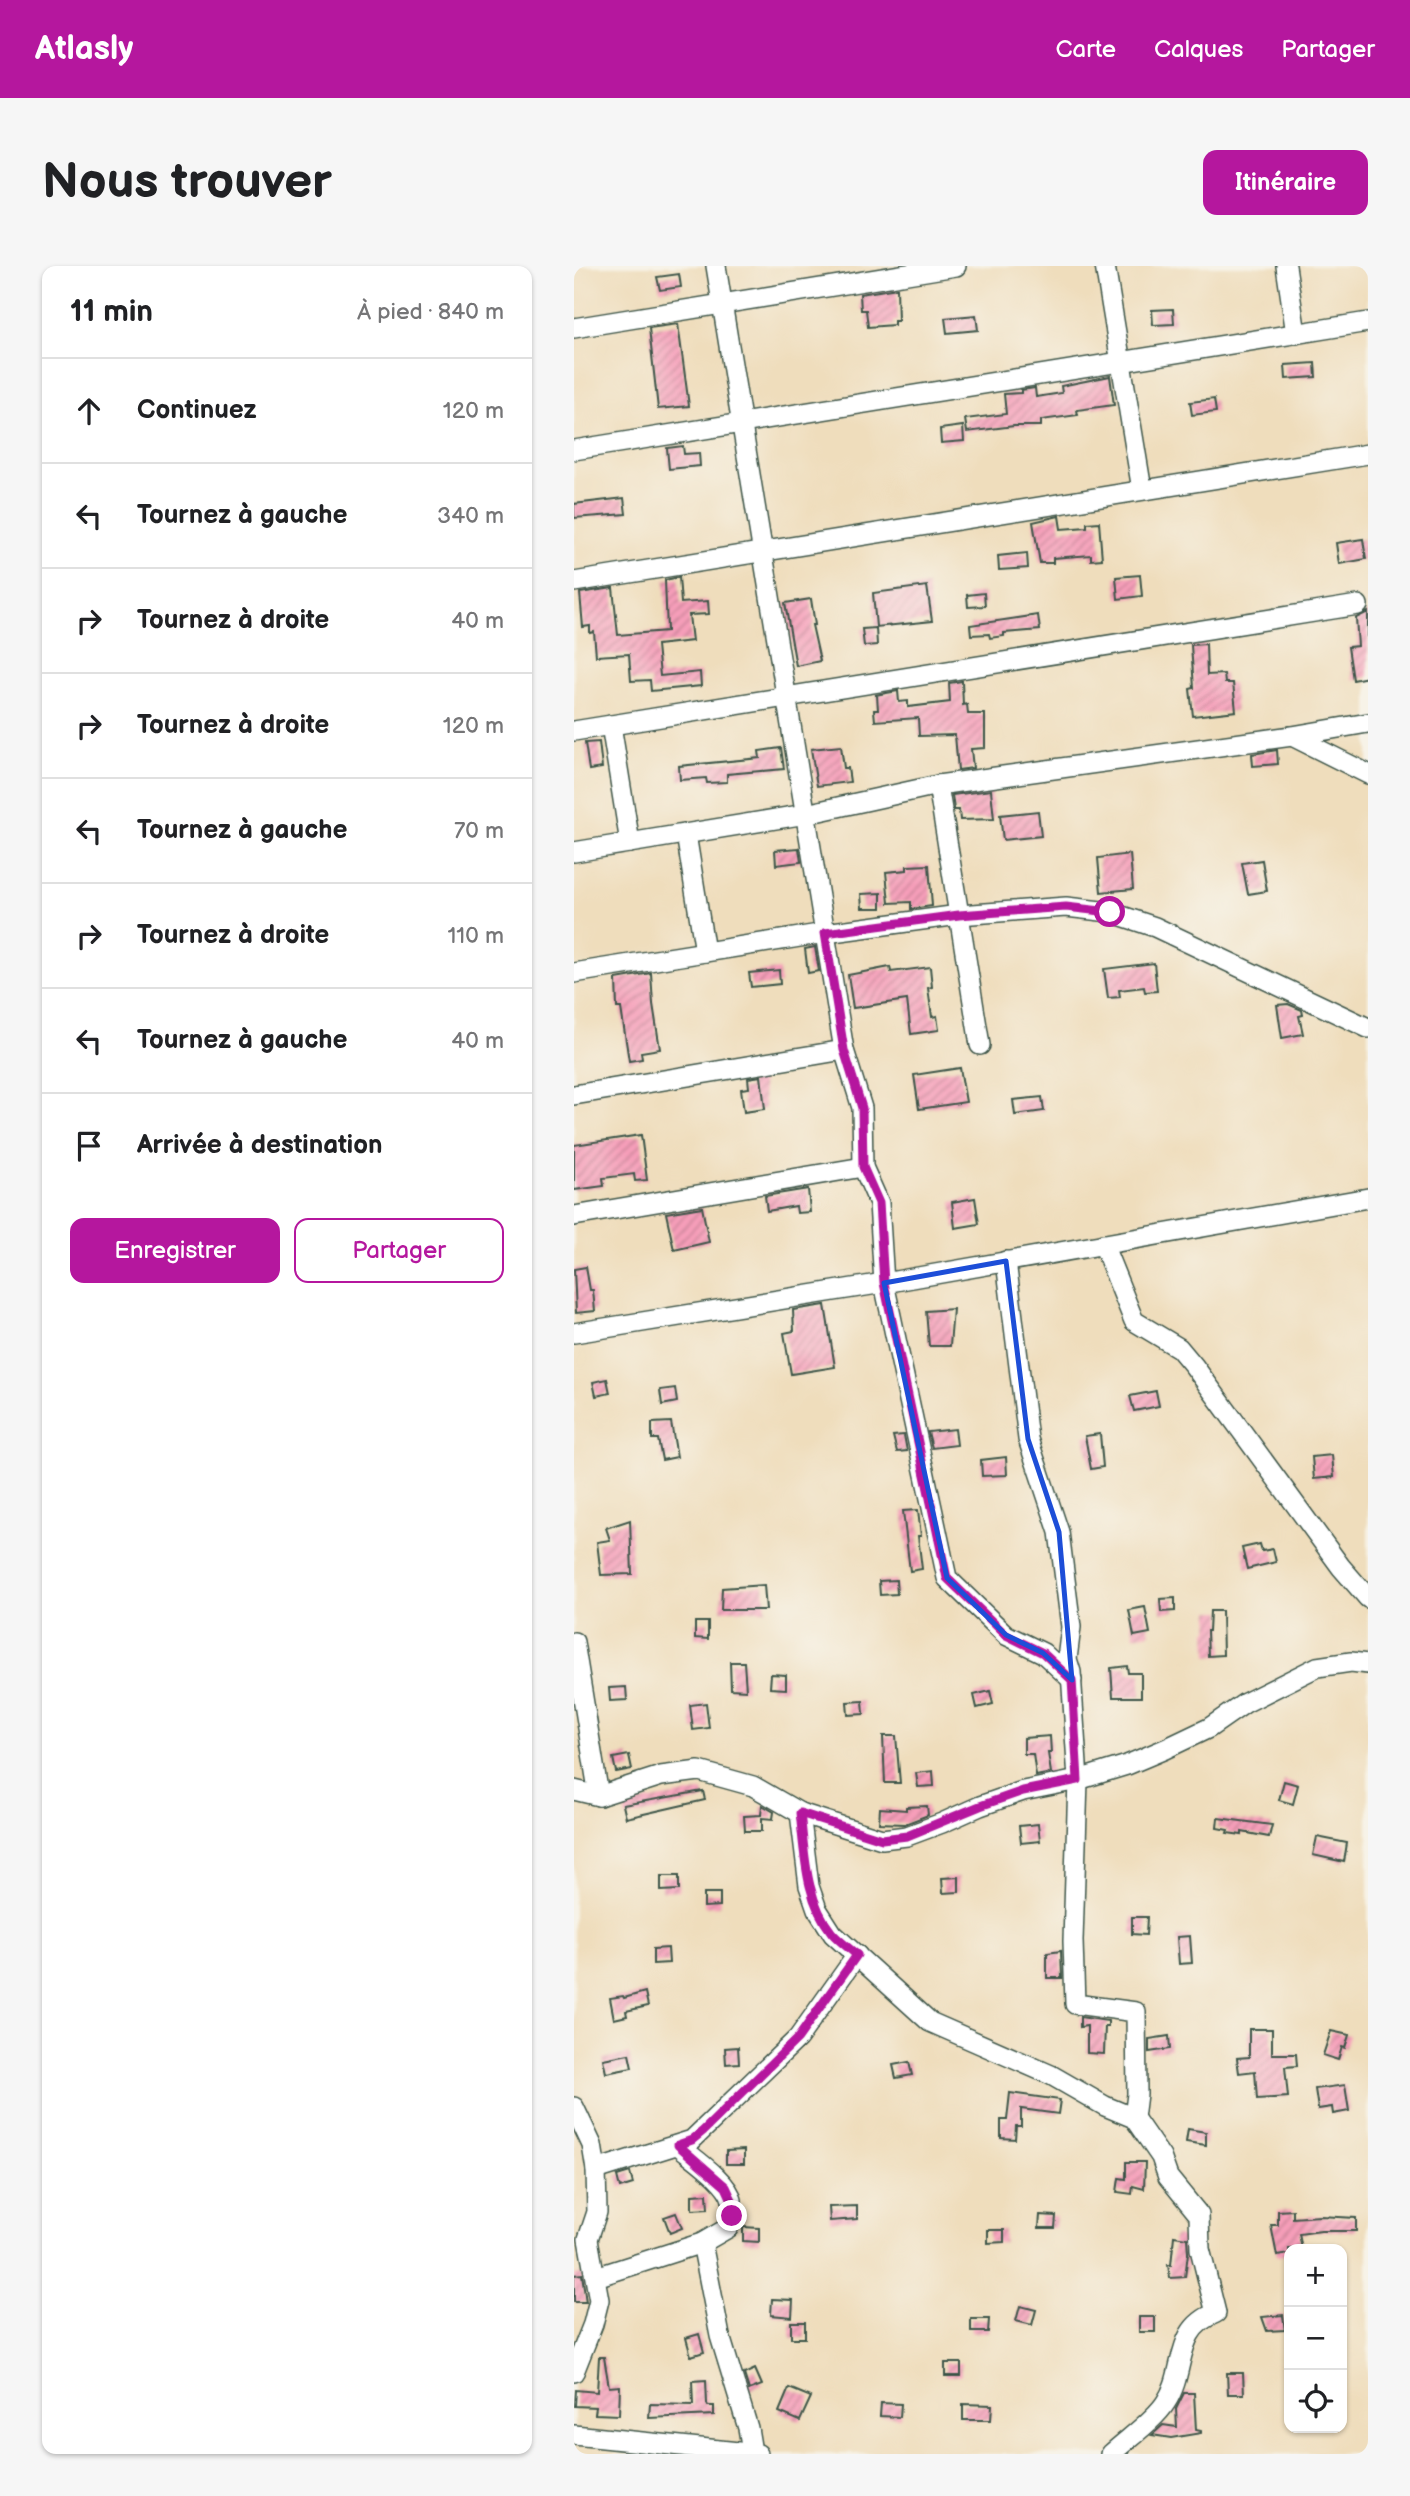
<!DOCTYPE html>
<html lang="fr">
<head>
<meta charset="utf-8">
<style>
	body { margin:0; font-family:"Balsamiq Sans",sans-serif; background:#f6f6f6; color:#202124 }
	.controls { position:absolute; right:21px; bottom:21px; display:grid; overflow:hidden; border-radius:14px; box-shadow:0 2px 5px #0004 }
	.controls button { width:63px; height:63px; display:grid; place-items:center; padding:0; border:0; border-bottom:2px solid #e0e0e0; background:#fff; color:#202124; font:35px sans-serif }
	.stop { position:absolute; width:21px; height:21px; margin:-16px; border:5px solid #b5179e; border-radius:50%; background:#fff }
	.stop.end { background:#b5179e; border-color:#fff; box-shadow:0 2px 7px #0008 }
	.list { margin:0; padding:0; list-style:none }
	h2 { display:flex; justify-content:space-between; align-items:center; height:91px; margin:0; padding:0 28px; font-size:30px }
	h2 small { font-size:23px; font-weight:400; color:#757577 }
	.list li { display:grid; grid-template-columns:46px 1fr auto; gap:21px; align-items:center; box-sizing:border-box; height:105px; padding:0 28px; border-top:2px solid #e0e0e0 }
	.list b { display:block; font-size:26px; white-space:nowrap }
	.list em { font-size:23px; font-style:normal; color:#757577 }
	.actions { display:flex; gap:14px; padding:21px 28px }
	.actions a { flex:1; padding:16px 0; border:2px solid #b5179e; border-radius:14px; text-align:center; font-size:24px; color:#b5179e }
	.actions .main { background:#b5179e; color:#fff }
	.icon { flex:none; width:38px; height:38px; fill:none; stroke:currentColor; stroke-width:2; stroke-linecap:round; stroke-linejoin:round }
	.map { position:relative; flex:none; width:794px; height:2188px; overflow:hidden; border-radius:14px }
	header { display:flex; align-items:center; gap:42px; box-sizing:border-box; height:98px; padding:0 35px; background:#b5179e; color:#fff }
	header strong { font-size:33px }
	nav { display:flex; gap:38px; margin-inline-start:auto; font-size:24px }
	.intro { display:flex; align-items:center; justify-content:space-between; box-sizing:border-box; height:168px; padding:0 42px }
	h1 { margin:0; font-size:49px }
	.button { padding:18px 32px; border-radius:14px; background:#b5179e; color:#fff; font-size:24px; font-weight:700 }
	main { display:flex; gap:42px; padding:0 42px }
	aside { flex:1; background:#fff; border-radius:14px; box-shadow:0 2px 5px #0004 }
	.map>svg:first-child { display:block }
</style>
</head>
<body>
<header>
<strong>Atlasly</strong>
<nav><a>Carte</a><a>Calques</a><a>Partager</a></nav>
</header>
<div class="intro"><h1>Nous trouver</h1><a class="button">Itinéraire</a></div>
<main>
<aside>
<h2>11 min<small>À pied · 840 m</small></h2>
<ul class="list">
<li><svg class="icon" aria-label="ahead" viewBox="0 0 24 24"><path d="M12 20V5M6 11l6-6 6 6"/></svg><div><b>Continuez</b></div><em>120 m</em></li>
<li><svg class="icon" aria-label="left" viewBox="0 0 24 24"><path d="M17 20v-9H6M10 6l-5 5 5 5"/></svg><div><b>Tournez à gauche</b></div><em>340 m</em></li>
<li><svg class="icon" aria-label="right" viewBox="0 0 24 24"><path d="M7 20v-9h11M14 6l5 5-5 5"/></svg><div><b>Tournez à droite</b></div><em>40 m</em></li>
<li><svg class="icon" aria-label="right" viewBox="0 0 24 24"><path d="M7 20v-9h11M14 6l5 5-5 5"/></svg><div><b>Tournez à droite</b></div><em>120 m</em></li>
<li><svg class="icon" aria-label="left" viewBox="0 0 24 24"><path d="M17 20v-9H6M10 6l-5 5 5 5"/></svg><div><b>Tournez à gauche</b></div><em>70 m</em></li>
<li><svg class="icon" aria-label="right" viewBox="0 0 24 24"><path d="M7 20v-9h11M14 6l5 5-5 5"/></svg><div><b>Tournez à droite</b></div><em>110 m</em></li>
<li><svg class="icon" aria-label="left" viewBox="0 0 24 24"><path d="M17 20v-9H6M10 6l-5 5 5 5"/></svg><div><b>Tournez à gauche</b></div><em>40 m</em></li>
<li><svg class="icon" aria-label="arrive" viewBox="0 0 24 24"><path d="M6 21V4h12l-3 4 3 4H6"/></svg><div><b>Arrivée à destination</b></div></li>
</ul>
<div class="actions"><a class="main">Enregistrer</a><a>Partager</a></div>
</aside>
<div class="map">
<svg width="794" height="2188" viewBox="0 0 794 2188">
	<defs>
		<pattern id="building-hatch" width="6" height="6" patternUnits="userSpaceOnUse" patternTransform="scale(1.75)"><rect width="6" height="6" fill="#f69eb9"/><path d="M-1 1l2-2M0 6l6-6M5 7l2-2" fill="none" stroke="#c78297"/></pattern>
	</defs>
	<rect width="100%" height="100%" fill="#f7f3e8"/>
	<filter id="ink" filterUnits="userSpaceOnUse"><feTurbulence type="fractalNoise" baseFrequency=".0143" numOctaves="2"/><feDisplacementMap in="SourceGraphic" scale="14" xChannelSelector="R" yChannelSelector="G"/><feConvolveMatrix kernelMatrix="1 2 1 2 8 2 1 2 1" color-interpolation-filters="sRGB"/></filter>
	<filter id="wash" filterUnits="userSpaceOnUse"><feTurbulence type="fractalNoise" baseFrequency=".00686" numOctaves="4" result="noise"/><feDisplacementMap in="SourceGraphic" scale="28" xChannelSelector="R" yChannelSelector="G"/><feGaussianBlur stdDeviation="1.57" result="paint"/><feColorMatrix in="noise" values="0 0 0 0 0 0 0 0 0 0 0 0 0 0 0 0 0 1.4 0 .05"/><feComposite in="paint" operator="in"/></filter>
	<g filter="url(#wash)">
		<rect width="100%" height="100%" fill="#efddbc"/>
		<g id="blocks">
			<g fill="url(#building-hatch)">
				<polygon points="105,8 107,21 86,24 83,11"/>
				<polygon points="323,22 324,55 320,55 320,59 294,61 292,44 287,44 286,28"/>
				<polygon points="599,43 600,58 579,59 578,44"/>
				<polygon points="402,49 404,64 373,67 371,52"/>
				<polygon points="104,58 115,140 84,143 75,62"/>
				<polygon points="741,97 742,111 712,113 711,99"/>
				<polygon points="536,110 540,139 503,144 504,149 467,154 467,160 440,160 393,166 391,153 432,148 430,128 447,127 447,124 461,122 462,131 488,127 487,120"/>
				<polygon points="640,133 642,146 618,149 616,136"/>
				<polygon points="389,160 390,175 367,177 366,163"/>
				<polygon points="109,180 110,188 125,187 126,200 95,203 93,182"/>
				<polygon points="50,232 52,248 0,252 0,238"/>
				<polygon points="485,250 487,263 513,261 513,257 525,256 528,293 517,294 517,289 479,292 479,297 466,297 459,256"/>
				<polygon points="789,273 792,293 765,298 762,277"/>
				<polygon points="453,287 454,302 425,304 424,290"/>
				<polygon points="566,309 568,330 544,333 542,311"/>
				<polygon points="105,311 107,337 134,335 135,348 115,349 118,375 83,379 86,410 126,406 127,420 77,425 76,414 57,415 55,388 22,390 20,366 16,367 16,360 9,361 6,327 39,322 44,369 93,365 91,314"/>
				<polygon points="353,320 358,355 302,361 299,327"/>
				<polygon points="410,327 411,340 394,341 393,329"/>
				<polygon points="237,333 241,359 238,359 246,395 222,400 211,337"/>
				<polygon points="794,346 794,411 779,414 774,381 784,380 782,352"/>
				<polygon points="464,349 466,364 430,367 430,370 416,372 415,368 397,369 396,359"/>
				<polygon points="302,362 303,379 290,380 288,363"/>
				<polygon points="632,378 633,409 650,408 651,417 659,417 662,445 619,450 616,423 620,422 617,379"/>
				<polygon points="388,415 389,439 393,438 394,448 411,448 411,482 397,483 399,502 384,504 381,469 345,470 344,452 301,455 300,444 304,444 303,429 301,429 324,425 325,436 334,435 334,441 376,436 375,417"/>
				<polygon points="25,476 28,502 15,504 11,477"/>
				<polygon points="267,480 270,502 274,502 276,516 243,520 237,483"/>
				<polygon points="207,482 210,503 153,508 153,516 133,517 132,512 106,514 105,500 186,492 185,485"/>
				<polygon points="703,484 704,498 679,500 678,488"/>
				<polygon points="417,524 420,553 386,554 385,544 380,544 378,529"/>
				<polygon points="464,545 467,570 429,574 426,549"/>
				<polygon points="225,582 227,596 202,599 201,584"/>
				<polygon points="556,588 559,623 527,626 524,592"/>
				<polygon points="688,594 693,625 674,628 668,597"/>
				<polygon points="355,599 358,640 337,643 337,636 315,637 312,606 333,604 333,600"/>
				<polygon points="307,627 307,642 288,642 287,628"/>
				<polygon points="241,681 245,705 234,707 231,683"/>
				<polygon points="580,697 583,725 571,726 570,721 545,724 546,731 534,732 530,703"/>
				<polygon points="316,701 317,706 356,701 358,721 354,722 358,751 363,750 365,764 337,768 333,734 279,742 274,709"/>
				<polygon points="205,704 206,718 177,721 175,707"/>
				<polygon points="77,707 79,738 86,783 67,786 68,793 55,795 47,742 43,742 42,713"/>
				<polygon points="714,738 728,744 729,749 725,750 729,768 708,772 703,739"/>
				<polygon points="386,802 392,836 345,843 340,809"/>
				<polygon points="187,810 191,843 170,846 167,823 175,822 174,812"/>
				<polygon points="468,831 470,845 441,849 439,834"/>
				<polygon points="67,869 73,914 61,915 60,908 29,912 30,920 0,924 0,879"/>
				<polygon points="234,923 236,946 223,947 222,940 193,945 191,930"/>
				<polygon points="401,932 405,958 381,962 378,936"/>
				<polygon points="128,941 135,976 100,984 92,947"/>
				<polygon points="12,1001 16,1024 19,1024 21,1045 2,1047 0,1003"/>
				<polygon points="251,1039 261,1101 217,1108 210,1067 220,1065 219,1044"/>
				<polygon points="379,1043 376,1080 355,1080 352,1045"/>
				<polygon points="33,1113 36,1127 22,1130 19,1116"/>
				<polygon points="101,1122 103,1136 88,1139 86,1124"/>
				<polygon points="582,1125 585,1140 560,1145 556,1130"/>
				<polygon points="97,1156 103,1191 88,1194 84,1173 78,1173 78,1157"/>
				<polygon points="381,1163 383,1179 358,1182 354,1166"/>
				<polygon points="526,1168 529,1201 517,1203 511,1170"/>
				<polygon points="330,1169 333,1185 323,1186 319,1170"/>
				<polygon points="758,1189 760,1211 740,1213 738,1191"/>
				<polygon points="432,1191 433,1209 408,1210 407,1194"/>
				<polygon points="344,1244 347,1270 344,1270 348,1303 336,1305 329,1245"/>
				<polygon points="56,1254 58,1308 27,1309 23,1276 36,1274 32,1262"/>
				<polygon points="686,1278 688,1285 699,1283 702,1296 673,1303 668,1282"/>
				<polygon points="322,1314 323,1328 306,1329 305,1315"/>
				<polygon points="190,1319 192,1344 147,1344 148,1322"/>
				<polygon points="601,1332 601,1345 587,1346 586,1333"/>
				<polygon points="571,1341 576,1367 560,1370 555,1344"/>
				<polygon points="636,1345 648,1345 649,1389 634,1390 633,1365 635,1365"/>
				<polygon points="121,1356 134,1356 134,1373 121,1372"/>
				<polygon points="156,1396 170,1396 172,1424 157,1423"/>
				<polygon points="553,1400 554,1407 567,1407 567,1431 539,1431 537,1402"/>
				<polygon points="197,1408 212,1409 212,1423 196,1422"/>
				<polygon points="52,1421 53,1434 36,1435 35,1422"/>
				<polygon points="416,1425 419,1438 403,1442 400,1429"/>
				<polygon points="289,1435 290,1448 274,1449 273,1436"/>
				<polygon points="132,1437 135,1462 119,1464 116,1439"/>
				<polygon points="309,1470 322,1470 326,1517 311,1517"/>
				<polygon points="476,1470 477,1487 474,1487 477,1507 462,1510 459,1488 450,1488 450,1472"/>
				<polygon points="55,1489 58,1503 42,1506 39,1492"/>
				<polygon points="359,1505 360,1520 344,1521 342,1507"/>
				<polygon points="710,1515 724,1519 719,1538 705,1534"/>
				<polygon points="129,1525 131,1534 52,1552 49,1539"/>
				<polygon points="188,1539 200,1546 199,1553 188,1552 188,1565 171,1565 170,1550 187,1549"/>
				<polygon points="353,1540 354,1549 331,1558 305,1557 306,1542 332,1544 332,1541"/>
				<polygon points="644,1552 698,1559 695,1571 668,1566 668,1569 653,1567 654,1564 643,1562"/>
				<polygon points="464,1558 466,1575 447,1577 445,1560"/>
				<polygon points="743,1571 773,1577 770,1596 739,1589"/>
				<polygon points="87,1610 105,1610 105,1624 87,1625"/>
				<polygon points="385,1611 385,1626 369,1627 368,1612"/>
				<polygon points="130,1627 146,1627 146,1640 130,1641"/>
				<polygon points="558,1651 573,1651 572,1669 558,1668"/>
				<polygon points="616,1670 618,1697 605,1698 603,1671"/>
				<polygon points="94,1682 95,1697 79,1698 79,1683"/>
				<polygon points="487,1685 488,1712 473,1712 473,1687"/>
				<polygon points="71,1726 74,1740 52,1745 53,1750 40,1753 36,1732 49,1730 50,1732"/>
				<polygon points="506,1751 534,1755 534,1760 531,1760 530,1788 513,1787 513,1760 506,1761"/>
				<polygon points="675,1763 698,1763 698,1788 722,1788 723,1800 711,1801 714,1831 683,1833 681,1805 665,1807 663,1792 675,1791"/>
				<polygon points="757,1765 775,1769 771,1782 768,1781 764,1794 749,1789"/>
				<polygon points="595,1770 596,1783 575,1786 575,1773"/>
				<polygon points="164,1781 165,1797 152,1798 151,1782"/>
				<polygon points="55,1788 58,1802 32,1807 29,1793"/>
				<polygon points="335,1796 338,1809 322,1812 319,1799"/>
				<polygon points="771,1819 775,1845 759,1848 758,1841 744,1843 741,1823"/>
				<polygon points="436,1827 486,1834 484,1848 447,1843 447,1860 442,1860 441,1873 427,1872 427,1854 433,1854"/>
				<polygon points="614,1863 632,1866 632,1879 612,1876"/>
				<polygon points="170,1884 170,1898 152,1898 152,1885"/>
				<polygon points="552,1896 571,1896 570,1923 559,1920 558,1928 543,1926 545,1912 552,1913"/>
				<polygon points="56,1906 59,1918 46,1922 43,1910"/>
				<polygon points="133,1928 134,1943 118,1944 118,1929"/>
				<polygon points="283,1940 283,1953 256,1955 255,1941"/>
				<polygon points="719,1944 719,1952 746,1950 782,1952 782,1965 747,1965 725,1968 728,1983 715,1983 715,1988 703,1990 697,1959 704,1959 704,1945"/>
				<polygon points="102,1947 108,1962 96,1967 90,1951"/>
				<polygon points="466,1949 482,1950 481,1962 465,1962"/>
				<polygon points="169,1961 185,1962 185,1976 169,1975"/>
				<polygon points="414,1964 430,1964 430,1976 414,1977"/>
				<polygon points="600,1970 613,1972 614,1987 611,2011 596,2012 594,1999 597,1999"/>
				<polygon points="8,2008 12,2036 0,2036 0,2009"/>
				<polygon points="198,2033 219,2034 218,2051 197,2049"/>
				<polygon points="446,2040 462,2044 458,2059 442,2055"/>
				<polygon points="709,2049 711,2064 693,2065 688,2051"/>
				<rect x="565" y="2051" width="16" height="15"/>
				<polygon points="397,2053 415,2053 414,2066 397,2066"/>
				<rect x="217" y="2056" width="14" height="16"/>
				<polygon points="125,2068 130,2086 117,2090 112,2072"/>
				<polygon points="25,2091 30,2091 35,2121 46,2120 45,2149 21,2148 22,2141 1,2140 2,2124 23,2126"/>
				<rect x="371" y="2097" width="16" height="13"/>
				<polygon points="181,2103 188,2119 175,2124 170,2108"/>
				<polygon points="653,2107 669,2107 670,2128 654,2128"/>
				<polygon points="132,2114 133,2138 134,2140 140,2140 140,2149 75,2152 76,2138 119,2139 118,2115"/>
				<polygon points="215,2122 237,2131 226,2155 205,2146"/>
				<polygon points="610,2127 620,2127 622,2164 627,2165 627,2167 597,2172 578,2169 589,2159 603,2161 602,2143"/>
				<polygon points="307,2137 327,2138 326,2151 306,2150"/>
				<polygon points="389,2138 418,2139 417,2154 389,2154"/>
			</g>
		</g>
	</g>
	<g filter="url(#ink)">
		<use href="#blocks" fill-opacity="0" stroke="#3e5548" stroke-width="2"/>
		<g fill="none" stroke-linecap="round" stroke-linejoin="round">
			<defs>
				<g id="minor">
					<polyline points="142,0 270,784 288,842 289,901 305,937 310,1017 373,1312 432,1369 469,1387 498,1414"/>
					<polyline points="531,0 568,224"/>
					<polyline points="712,0 722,68"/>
					<polyline points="0,62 382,0"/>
					<polyline points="0,184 794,56"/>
					<polyline points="0,316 794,188"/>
					<polyline points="37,459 56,577"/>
					<polyline points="0,465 784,339"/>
					<polyline points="718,470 794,508"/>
					<polyline points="364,519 406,779"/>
					<polyline points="112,568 131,686"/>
					<polyline points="0,586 232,548 364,519 718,470 794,457"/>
					<polyline points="0,707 251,667 385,649 492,641 536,646 581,661 794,762"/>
					<polyline points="0,829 270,784"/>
					<polyline points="0,950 289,901"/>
					<polyline points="529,978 560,1055 605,1082 620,1100 767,1301 794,1332"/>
					<polyline points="432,995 454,1173 485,1266 497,1361 493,1393 497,1406 504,1514 499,1675 501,1738 562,1746 563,1828 560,1852"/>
					<polyline points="0,1067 310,1017 794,932"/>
					<polyline points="0,1376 25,1530"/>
					<polyline points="0,1524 25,1530 87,1510 125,1505 179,1520 226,1547 308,1573 333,1570 368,1557 406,1540 449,1525 504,1514 553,1499 591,1483 635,1462 671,1437 743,1401 777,1396 794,1398"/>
					<path d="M226,1547L235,1620L243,1643L259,1668L356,1756L477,1809L531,1840L560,1852L587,1891L594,1911L625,1949L626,1983L642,2047C599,2063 613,2104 592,2136C581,2154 553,2173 537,2188"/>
					<polyline points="0,1841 18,1879 22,1904 23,1946 14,1973 25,2034 19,2058 0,2106"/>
					<polyline points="22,1904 118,1874 224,1772 283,1689"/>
					<polyline points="128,1977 146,2070 174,2162 178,2186"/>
					<path d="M22,2011L128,1977L154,1962C156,1953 159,1944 158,1934C154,1915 119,1892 104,1879"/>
					<polyline points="0,2169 184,2188"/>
				</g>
			</defs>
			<use href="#minor" stroke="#3e5548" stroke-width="22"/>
			<use href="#minor" stroke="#fff" stroke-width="19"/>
		</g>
	</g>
	<g fill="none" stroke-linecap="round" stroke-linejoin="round" filter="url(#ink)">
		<path stroke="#b5179e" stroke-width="9" d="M158,1950V1934L152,1921L104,1879L118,1874L129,1865L224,1772L283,1689C275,1682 265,1675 258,1667C231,1633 231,1588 226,1547L308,1573L333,1570L406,1540L449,1525L504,1514L498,1414L469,1387L432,1369L373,1312L310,1017L305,937L289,901L288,842L270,784L251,667L385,649L492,641L536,646"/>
	</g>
	<path fill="none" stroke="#1d4ed8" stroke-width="5" stroke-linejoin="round" d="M432,995L454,1173L485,1266L498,1414L469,1387L432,1369L373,1312L310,1017Z"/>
</svg>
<div class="controls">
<button>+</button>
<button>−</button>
<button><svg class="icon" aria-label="locate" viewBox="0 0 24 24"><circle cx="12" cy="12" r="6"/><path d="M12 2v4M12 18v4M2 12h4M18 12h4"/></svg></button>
</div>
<div class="stop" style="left:536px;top:646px"></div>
<div class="stop end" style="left:158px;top:1950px"></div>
</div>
</main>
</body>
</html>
